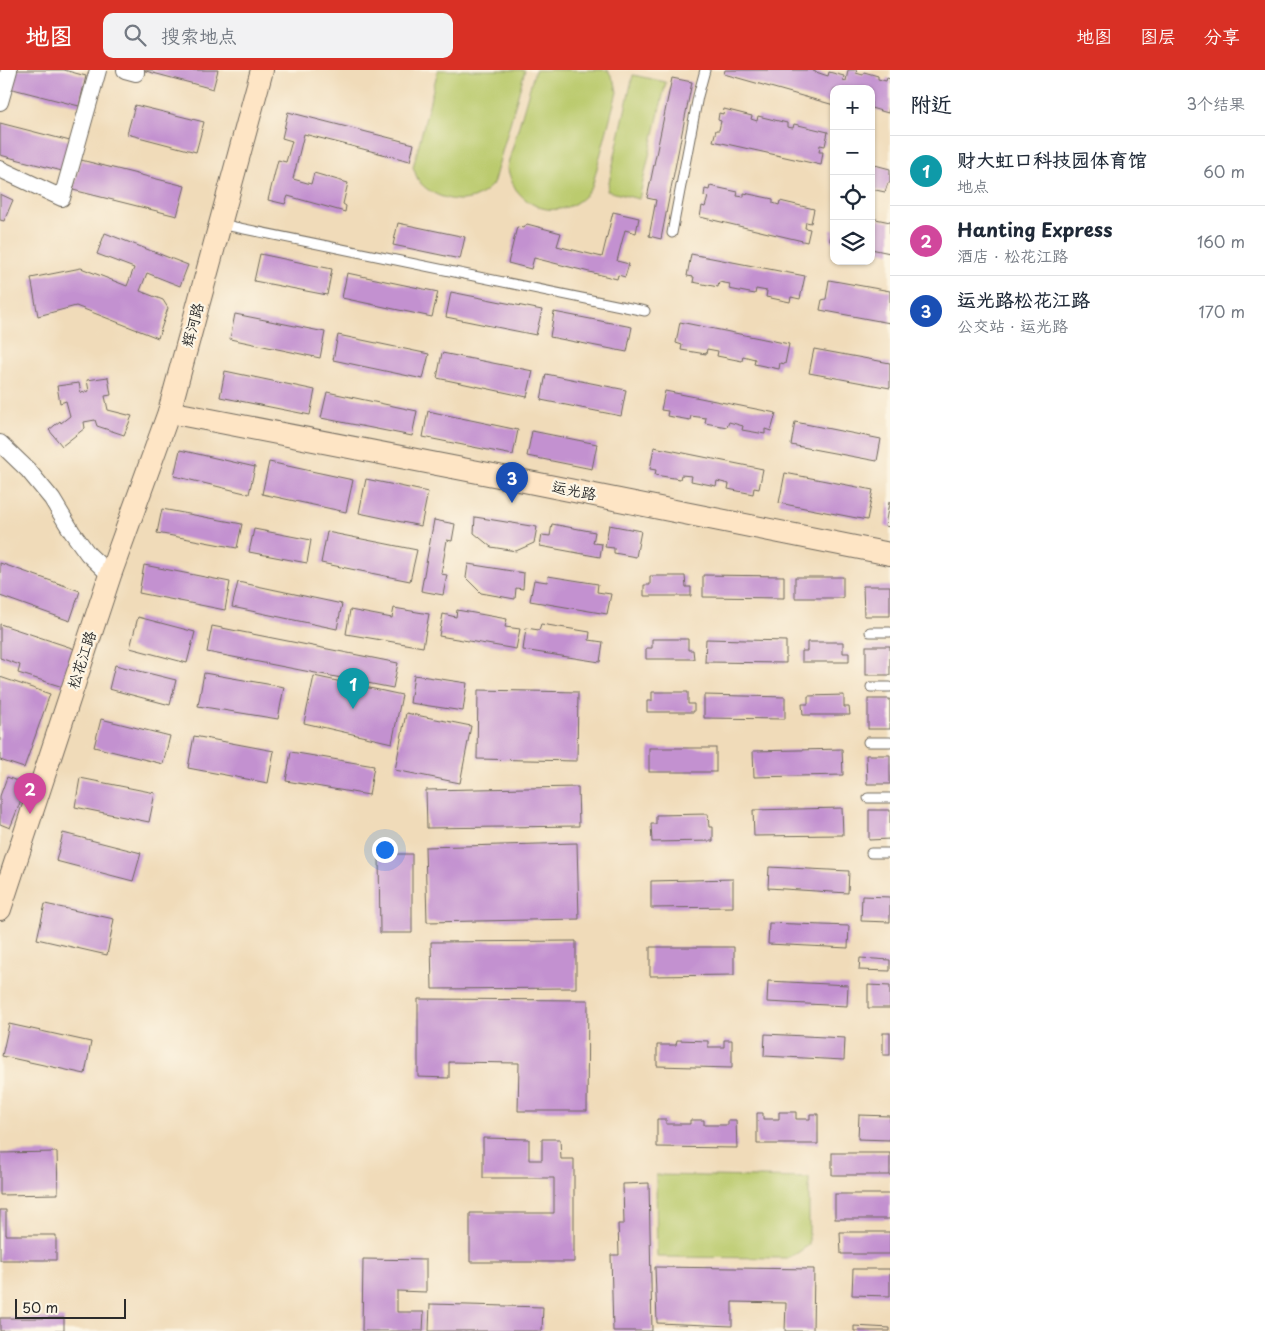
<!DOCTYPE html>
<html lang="zh">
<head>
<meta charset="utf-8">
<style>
	body { margin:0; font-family:"Playpen Sans","LXGW WenKai TC",sans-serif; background:#f2f2f3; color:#1f2937 }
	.controls { position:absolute; right:15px; top:15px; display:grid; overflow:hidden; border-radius:10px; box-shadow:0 1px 4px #0004 }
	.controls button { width:45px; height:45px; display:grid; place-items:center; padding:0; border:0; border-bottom:1px solid #e0e1e3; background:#fff; color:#1f2937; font:25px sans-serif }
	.scale { position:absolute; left:15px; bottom:12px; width:111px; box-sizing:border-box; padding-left:5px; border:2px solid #2b2b2b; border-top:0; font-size:14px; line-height:18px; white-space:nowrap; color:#2b2b2b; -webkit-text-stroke:4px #fcf5e5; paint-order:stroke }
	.you { position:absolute; left:384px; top:779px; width:18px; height:18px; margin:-12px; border:4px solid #fff; border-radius:50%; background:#1a73e8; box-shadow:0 0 0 8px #1a73e833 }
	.badge { display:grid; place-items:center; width:32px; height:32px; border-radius:50%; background:#d93025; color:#fff; font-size:16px; font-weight:700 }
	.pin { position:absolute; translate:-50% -41px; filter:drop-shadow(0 1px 2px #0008) }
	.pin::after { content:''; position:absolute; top:26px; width:18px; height:15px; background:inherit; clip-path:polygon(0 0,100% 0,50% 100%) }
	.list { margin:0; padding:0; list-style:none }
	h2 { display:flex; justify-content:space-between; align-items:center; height:65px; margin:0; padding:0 20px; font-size:21px }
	h2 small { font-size:16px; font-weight:400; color:#747a83 }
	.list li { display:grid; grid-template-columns:32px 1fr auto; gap:15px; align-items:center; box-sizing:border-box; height:70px; padding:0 20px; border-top:1px solid #e0e1e3 }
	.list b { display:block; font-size:19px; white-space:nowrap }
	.list p { margin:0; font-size:16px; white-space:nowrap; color:#747a83 }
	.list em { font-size:16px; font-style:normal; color:#747a83 }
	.icon { flex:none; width:28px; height:28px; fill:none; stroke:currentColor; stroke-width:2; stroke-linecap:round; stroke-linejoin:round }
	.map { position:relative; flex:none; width:890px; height:1261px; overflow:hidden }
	header { display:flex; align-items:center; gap:30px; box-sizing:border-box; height:70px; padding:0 25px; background:#d93025; color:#fff }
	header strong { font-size:24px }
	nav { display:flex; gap:28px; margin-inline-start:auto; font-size:18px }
	.search { width:350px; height:45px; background:#f2f2f3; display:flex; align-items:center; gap:12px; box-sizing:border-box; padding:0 18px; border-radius:10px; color:#747a83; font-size:19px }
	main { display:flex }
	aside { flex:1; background:#fff }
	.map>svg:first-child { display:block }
</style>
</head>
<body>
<header>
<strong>地图</strong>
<div class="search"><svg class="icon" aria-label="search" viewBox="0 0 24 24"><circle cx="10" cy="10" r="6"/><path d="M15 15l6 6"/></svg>搜索地点</div>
<nav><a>地图</a><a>图层</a><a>分享</a></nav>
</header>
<main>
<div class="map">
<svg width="890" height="1261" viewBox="0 0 890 1261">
	<rect width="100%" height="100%" fill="#fcf5e5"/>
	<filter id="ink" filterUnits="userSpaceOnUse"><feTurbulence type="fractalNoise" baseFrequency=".02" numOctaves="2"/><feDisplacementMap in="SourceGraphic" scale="10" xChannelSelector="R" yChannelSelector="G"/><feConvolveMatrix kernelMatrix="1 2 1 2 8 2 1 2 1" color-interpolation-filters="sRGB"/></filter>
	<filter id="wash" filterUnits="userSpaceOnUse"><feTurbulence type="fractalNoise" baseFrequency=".0096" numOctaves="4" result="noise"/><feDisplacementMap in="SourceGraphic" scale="20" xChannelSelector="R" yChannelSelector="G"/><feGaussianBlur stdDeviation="1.12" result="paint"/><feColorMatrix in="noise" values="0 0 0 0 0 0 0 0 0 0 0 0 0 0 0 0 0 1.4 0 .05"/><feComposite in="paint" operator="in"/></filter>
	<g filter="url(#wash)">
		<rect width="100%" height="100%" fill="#f0dbb9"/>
		<g fill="#bbcb6e" stroke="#737b4c">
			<path d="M438,0H525L493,114C487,120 481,125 473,128C456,134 430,126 419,111C416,107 415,101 413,97Z"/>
			<path d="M535,0H608L615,13L617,22L592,117C574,144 540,148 518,122C512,115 510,106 507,97Z"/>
			<polygon points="633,5 666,12 639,129 607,121"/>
			<polygon points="656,1105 809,1108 809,1175 790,1188 657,1187"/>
		</g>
		<g id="blocks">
			<g fill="#c391d0">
				<polygon points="14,0 64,0 86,6 79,36 9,18"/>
				<polygon points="142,0 218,0 213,19"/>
				<polygon points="725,0 813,0 813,1 828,6 829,2 844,6 843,10 846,11 848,0 857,0 856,3 863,5 864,2 878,6 878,9 886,11 887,8 890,9 890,36 888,43 871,38 871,19 834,19 834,35 724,4"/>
				<polygon points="672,8 692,12 661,169 649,166 656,130 647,128"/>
				<polygon points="135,35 204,52 196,82 127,64"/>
				<polygon points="724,39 752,46 751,49 757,51 758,46 787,53 787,57 793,58 794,54 828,62 825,76 820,75 819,82 823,82 821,95 713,71 716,60 719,60 721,51 718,50 719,43 723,44"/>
				<polygon points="288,42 414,74 410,91 304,64 293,109 311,114 314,103 348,113 343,134 346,136 345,142 288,126 285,134 268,130 278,90 286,92 292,71 282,68"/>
				<polygon points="0,53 70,71 62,101 0,85"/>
				<polygon points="81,90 185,116 177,146 73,120"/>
				<polygon points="871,94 890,99 890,113 888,113 885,122 871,119"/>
				<polygon points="710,116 738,122 737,126 744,127 744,123 773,129 773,133 779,135 780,131 814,139 811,153 806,152 805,158 810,159 807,172 700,147 702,136 705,137 708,127 704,126 705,119 709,120"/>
				<polygon points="0,124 13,130 4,151 0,150"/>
				<polygon points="613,142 639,148 636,163 625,160 617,191 629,194 625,207 618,205 617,209 534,188 531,199 508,193 517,157 524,158 527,154 561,163 557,176 602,187"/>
				<polygon points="871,148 890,152 890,183 871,179"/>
				<polygon points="398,153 465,167 460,189 393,175"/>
				<polygon points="831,160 834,160 834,172 830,171"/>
				<polygon points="105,163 188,195 180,216 147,203 140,221 163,230 168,238 158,268 76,236 38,246 31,208 81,198 127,216 134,198 97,184"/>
				<polygon points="260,184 332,199 327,225 254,211"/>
				<polygon points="691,184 805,206 800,229 791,227 790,232 766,227 767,221 756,219 755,224 729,219 730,214 719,212 718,217 693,212 694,207 687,206"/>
				<polygon points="347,203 438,222 432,247 342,228"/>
				<polygon points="829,210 890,221 890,253 820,240 822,230 826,229"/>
				<polygon points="451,222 542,240 536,265 446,247"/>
				<polygon points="554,242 632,257 627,282 550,267"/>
				<polygon points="235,244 325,262 320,288 230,269"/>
				<polygon points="680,252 789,274 785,294 780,293 779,299 754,294 755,289 743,286 742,291 717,286 718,281 707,279 706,284 681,280 682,275 676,273"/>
				<polygon points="338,265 429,284 423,309 333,290"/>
				<polygon points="814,279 890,293 890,318 809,303"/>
				<polygon points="442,283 533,301 527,327 437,308"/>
				<polygon points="225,301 315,320 310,345 220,327"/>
				<polygon points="546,304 626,320 621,346 541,330"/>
				<polygon points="108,307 111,325 105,326 108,340 132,346 124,365 97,356 95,350 84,352 85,358 62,376 49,360 60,351 61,353 70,346 66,331 60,333 57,316 79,313 81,323 89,321 87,310"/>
				<polygon points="665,321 776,343 771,361 765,359 765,364 742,360 743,356 729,352 727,357 705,353 706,348 691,346 690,350 667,346 668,341 661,340"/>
				<polygon points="327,322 417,341 412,366 321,348"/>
				<polygon points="428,341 518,360 513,385 423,367"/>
				<polygon points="795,352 881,369 877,391 791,375"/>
				<polygon points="532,361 597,374 592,399 527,386"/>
				<polygon points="654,377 763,399 759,419 754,418 753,424 728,419 729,414 717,411 716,416 691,411 692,406 681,405 680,409 655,405 656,400 650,399"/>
				<polygon points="180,380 255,397 249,424 174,406"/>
				<polygon points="269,392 353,410 346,442 262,424"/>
				<polygon points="785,403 873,420 867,450 779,433"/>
				<polygon points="366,409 428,422 421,456 359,443"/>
				<polygon points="889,432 890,432 890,457 885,456"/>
				<polygon points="162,439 242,454 237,478 157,463"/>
				<polygon points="475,447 537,457 534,473 516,481 491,477 474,463"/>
				<polygon points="434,450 455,454 452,471 447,470 441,504 447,505 443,525 421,521"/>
				<polygon points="552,454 595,462 593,473 602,474 600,487 540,476 542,465 550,466"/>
				<polygon points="609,455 641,461 636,487 614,483 614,478 605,477"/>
				<polygon points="254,459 311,470 307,493 249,482"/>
				<polygon points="327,462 417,480 410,511 321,493"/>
				<polygon points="0,493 80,521 70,551 0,526"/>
				<polygon points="468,494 524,503 523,519 516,518 515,529 481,523 466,508"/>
				<polygon points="144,495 230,512 225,540 139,523"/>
				<polygon points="703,505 784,506 784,528 703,527"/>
				<polygon points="548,506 598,514 597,522 611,524 607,544 530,531 534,510 547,512"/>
				<polygon points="650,506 685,506 686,517 691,517 691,526 644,526 644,515 650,515"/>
				<rect x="795" y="507" width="48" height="21"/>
				<polygon points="238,512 342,534 337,559 232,537"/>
				<polygon points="863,516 890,516 890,546 864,546"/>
				<polygon points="394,538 429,544 423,577 346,564 350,540 392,548"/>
				<polygon points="457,540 507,549 505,557 520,559 516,579 439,566 443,544 456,547"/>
				<polygon points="138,547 195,562 187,593 130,578"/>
				<polygon points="0,554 75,579 63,617 18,603 20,595 0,588"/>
				<polygon points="541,554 590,562 589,570 603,572 600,592 523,580 526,558 539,560"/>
				<polygon points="212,556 398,593 393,618 207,582"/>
				<polygon points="652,569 688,569 688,580 693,580 694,589 646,589 646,578 652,578"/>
				<polygon points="706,569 786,571 786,593 705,592"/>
				<polygon points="807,572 843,572 843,583 849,583 849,592 802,592 802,581 807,581"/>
				<rect x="866" y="576" width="24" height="29"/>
				<polygon points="115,595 176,610 170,635 109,619"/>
				<polygon points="204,603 284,617 278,649 198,636"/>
				<polygon points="414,605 467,613 463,641 410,633"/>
				<polygon points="314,606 402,625 392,673 304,653"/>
				<polygon points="0,607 50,624 24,698 0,690"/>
				<polygon points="478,620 578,622 577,691 477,689"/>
				<polygon points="652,622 688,622 688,634 694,634 694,642 647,642 647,631 652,631"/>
				<polygon points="704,625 785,627 785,649 704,648"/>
				<polygon points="844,625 844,637 849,637 850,645 803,645 802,634 808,634 808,626"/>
				<rect x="868" y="629" width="22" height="30"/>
				<polygon points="406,643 471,656 460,713 395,700"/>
				<polygon points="101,649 170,666 163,694 94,677"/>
				<polygon points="194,666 274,681 268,713 188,698"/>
				<rect x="649" y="678" width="67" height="24"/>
				<polygon points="842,679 843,705 754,707 753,681"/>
				<polygon points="291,682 374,696 369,725 286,711"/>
				<polygon points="866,685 890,685 890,714 867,714"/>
				<polygon points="7,707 27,715 10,758 0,754 0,726"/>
				<polygon points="80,708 155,723 149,752 75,737"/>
				<polygon points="578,717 579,756 427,758 426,720"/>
				<polygon points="842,738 843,765 754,766 753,740"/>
				<polygon points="869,740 890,740 890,769 869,770"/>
				<polygon points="708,744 709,757 713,757 713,771 652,772 651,754 656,754 656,745"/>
				<polygon points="63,763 141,783 133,811 56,791"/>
				<polygon points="577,773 579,849 427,852 425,777"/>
				<polygon points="379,784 412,784 412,863 380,863"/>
				<polygon points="769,797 849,801 848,823 768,818"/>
				<polygon points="733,809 733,837 651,838 651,811"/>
				<polygon points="862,826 890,827 890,852 861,851"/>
				<polygon points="45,834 114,849 107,885 37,869"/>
				<polygon points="769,853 849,856 848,878 768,874"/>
				<polygon points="576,871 576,918 432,919 431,872"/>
				<polygon points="650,877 734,877 734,905 650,906"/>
				<polygon points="860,888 890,890 890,901 859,900"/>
				<polygon points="768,911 848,915 847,936 767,932"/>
				<polygon points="868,915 890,916 890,938 868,938"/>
				<polygon points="418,929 588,930 587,1041 518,1041 519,993 449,992 449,1008 418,1007"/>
				<polygon points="9,954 91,972 85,1004 2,986"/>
				<rect x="883" y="963" width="7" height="22"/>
				<polygon points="765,964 845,968 844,990 764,986"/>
				<polygon points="677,970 708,971 708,977 724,977 724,970 732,970 732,998 657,996 657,975 676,975"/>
				<polygon points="779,1042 796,1042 796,1049 810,1049 810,1044 818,1044 818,1074 757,1074 757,1043 763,1043 763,1049 779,1049"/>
				<polygon points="859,1045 890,1046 890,1070 858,1069"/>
				<polygon points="657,1049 666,1049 666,1054 690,1054 690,1050 704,1050 704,1055 728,1055 728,1050 736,1050 737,1078 657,1077"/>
				<polygon points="483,1068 529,1069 529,1090 542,1090 542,1069 560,1069 561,1089 574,1089 574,1192 470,1192 470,1143 554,1143 554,1108 483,1108"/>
				<polygon points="57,1082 58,1124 0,1125 0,1083"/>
				<rect x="832" y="1083" width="58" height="22"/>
				<polygon points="649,1113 652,1261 613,1261 611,1185 619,1185 618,1154 624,1154 623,1114"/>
				<rect x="835" y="1124" width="55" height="25"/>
				<polygon points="0,1140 6,1140 6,1165 56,1165 56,1190 0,1190"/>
				<polygon points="840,1162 890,1162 890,1184 841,1184"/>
				<polygon points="363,1189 426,1190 426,1222 397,1221 397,1242 424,1242 423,1261 362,1261"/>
				<polygon points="655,1197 814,1199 813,1261 785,1261 786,1233 732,1232 732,1256 657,1253"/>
				<polygon points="853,1199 890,1199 890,1226 852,1225"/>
				<polygon points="430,1234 543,1237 542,1261 429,1261"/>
				<rect x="0" y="1248" width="64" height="13"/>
				<polygon points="854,1256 890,1258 890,1261 854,1261"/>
			</g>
		</g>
	</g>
	<g filter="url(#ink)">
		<use href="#blocks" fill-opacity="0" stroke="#70695d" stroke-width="1"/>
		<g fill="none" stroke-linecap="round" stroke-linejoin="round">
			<defs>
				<g id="lane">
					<polyline points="220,154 645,241"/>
					<polyline points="672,163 698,26 705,0"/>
					<polyline points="870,562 890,562"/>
					<polyline points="871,617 890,617"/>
					<polyline points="868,672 890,672"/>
					<polyline points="868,728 890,728"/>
					<polyline points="871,783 890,783"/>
				</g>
				<g id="street">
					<polyline points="125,0 136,3 136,0"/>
					<polyline points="0,32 9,0"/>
					<polyline points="0,99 62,128 98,0"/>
					<polyline points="0,373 28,400 52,429 72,462 88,484 110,505"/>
				</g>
				<g id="secondary">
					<polyline points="169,342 514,409 890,484"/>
					<polyline points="0,839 110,505 169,342 262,0"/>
				</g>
			</defs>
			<use href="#lane" stroke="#70695d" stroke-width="11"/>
			<use href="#street" stroke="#70695d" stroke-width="18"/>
			<use href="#secondary" stroke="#70695d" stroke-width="24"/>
			<use href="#lane" stroke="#fff" stroke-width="9"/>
			<use href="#street" stroke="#fff" stroke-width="16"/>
			<use href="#secondary" stroke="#fee5c5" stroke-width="22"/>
		</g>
	</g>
	<g text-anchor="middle" stroke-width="4.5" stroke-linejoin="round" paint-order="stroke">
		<g font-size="15" fill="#2b2b2b" stroke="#fcf5e5">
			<text transform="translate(193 255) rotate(-75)" y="5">辉河路</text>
			<text transform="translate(574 421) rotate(11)" y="5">运光路</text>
			<text transform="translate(82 590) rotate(-72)" y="5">松花江路</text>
		</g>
	</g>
</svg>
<div class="controls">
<button>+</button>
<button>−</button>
<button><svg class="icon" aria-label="locate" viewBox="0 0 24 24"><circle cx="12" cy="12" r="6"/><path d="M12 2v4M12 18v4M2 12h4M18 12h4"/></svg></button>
<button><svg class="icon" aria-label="layers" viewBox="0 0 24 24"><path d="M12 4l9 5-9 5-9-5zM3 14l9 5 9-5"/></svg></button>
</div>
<div class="scale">50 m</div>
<div class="you"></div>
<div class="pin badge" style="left:353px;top:639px;background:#0f9aa8">1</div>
<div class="pin badge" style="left:30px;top:744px;background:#d1479c">2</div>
<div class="pin badge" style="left:512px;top:433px;background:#1a4fb4">3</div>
</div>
<aside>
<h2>附近<small>3个结果</small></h2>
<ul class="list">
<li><span class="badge" style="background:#0f9aa8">1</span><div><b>财大虹口科技园体育馆</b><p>地点</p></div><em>60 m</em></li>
<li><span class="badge" style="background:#d1479c">2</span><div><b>Hanting Express</b><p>酒店 · 松花江路</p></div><em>160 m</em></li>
<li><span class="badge" style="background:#1a4fb4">3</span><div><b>运光路松花江路</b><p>公交站 · 运光路</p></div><em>170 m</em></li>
</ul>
</aside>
</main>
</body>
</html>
